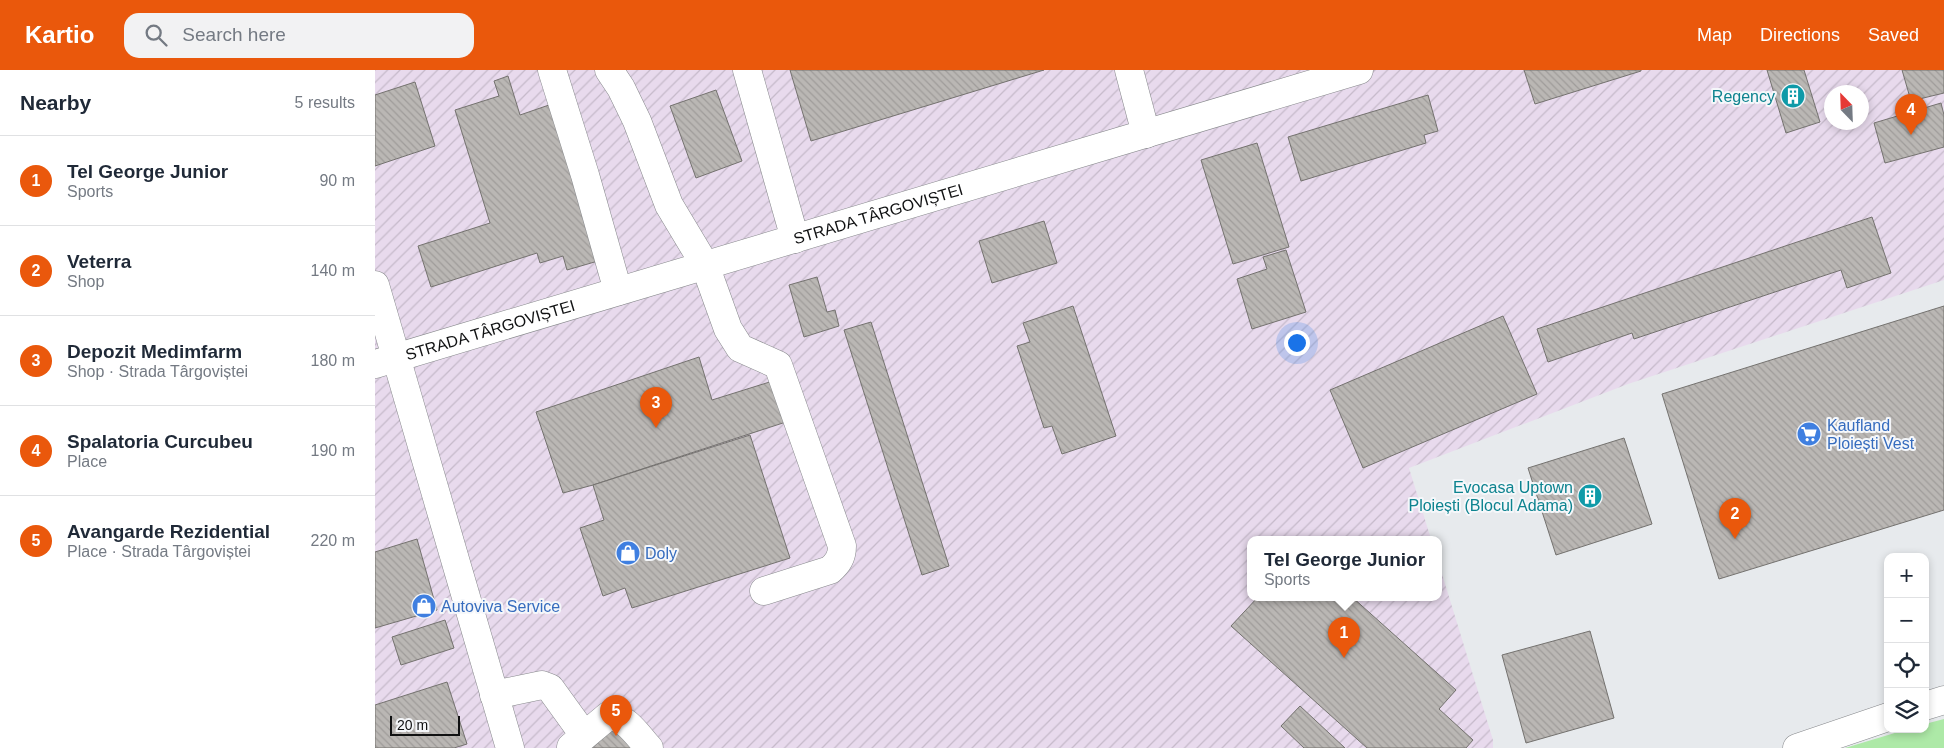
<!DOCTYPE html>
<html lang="en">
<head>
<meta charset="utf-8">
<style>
	body { margin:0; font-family:Arial,sans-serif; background:#f2f2f3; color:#1f2937 }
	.controls { position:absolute; right:15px; bottom:15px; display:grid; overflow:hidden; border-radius:10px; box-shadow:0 2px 8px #0003 }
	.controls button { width:45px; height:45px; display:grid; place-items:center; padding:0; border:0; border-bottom:1px solid #e0e1e3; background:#fff; color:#1f2937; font:25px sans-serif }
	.compass { position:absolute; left:1449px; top:15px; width:45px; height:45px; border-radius:50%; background:#fff; box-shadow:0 2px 8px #0003; rotate:337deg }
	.scale { position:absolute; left:15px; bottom:12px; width:70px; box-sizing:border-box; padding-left:5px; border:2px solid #101112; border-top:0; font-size:14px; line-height:18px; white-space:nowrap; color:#101112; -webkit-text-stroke:4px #f5f7fa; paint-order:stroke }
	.you { position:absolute; left:921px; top:272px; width:18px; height:18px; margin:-12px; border:4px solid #fff; border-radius:50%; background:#1a73e8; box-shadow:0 0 0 8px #1a73e833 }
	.badge { display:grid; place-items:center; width:32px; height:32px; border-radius:50%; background:#ea580c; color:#fff; font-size:16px; font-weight:700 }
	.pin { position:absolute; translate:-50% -41px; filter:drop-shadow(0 1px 2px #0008) }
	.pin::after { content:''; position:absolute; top:26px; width:18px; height:15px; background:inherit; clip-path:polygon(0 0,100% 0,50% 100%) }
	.popup { position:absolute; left:872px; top:466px; width:195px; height:65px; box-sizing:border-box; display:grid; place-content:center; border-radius:10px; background:#fff; filter:drop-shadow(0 1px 4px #0005); font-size:16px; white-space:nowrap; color:#747a83 }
	.popup b { font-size:19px; color:#1f2937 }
	.popup::after { content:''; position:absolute; left:50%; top:100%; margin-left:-10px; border:10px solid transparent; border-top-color:#fff }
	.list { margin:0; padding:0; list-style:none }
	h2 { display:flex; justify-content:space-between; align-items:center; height:65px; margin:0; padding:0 20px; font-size:21px }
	h2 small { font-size:16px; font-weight:400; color:#747a83 }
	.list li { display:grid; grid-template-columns:32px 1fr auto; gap:15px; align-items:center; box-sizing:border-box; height:90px; padding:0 20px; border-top:1px solid #e0e1e3 }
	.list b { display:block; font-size:19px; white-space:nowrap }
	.list p { margin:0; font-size:16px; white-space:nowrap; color:#747a83 }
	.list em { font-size:16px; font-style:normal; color:#747a83 }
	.icon { flex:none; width:28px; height:28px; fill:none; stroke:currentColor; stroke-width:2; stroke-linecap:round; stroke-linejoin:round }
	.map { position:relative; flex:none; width:1569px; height:678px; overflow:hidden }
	header { display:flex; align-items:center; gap:30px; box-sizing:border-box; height:70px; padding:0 25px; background:#ea580c; color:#fff }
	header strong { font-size:24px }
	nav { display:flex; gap:28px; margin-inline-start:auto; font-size:18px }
	.search { width:350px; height:45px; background:#f2f2f3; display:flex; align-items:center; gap:12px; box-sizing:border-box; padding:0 18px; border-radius:15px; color:#747a83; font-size:19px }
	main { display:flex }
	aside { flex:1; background:#fff }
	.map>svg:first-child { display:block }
</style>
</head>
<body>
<header>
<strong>Kartio</strong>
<div class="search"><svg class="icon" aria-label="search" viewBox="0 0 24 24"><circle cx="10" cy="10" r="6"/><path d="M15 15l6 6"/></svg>Search here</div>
<nav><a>Map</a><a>Directions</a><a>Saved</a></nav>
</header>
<main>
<aside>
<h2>Nearby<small>5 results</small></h2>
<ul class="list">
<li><span class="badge">1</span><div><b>Tel George Junior</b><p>Sports</p></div><em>90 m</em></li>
<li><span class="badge">2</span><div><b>Veterra</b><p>Shop</p></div><em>140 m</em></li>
<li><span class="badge">3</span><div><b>Depozit Medimfarm</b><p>Shop · Strada Târgoviștei</p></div><em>180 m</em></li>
<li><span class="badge">4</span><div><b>Spalatoria Curcubeu</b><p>Place</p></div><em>190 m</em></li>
<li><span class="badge">5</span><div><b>Avangarde Rezidential</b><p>Place · Strada Târgoviștei</p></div><em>220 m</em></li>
</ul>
</aside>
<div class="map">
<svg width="1569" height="678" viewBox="0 0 1569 678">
	<defs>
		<pattern id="industrial-furrows" width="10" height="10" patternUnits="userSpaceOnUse" patternTransform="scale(1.25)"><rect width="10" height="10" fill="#e8daed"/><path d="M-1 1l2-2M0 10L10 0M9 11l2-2" fill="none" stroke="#c6baca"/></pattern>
		<pattern id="building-back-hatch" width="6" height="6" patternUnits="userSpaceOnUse" patternTransform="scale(1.25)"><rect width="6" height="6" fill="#bab7b4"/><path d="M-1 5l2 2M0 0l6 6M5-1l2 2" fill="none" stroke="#9f9c9a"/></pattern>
	</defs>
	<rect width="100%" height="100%" fill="#e7eaed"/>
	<path fill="url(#industrial-furrows)" fill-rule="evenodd" d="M0,0H1569V210L1253,314L1034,398L1056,469H875V527H1063V491L1118,670V678H0ZM1456,22H1486V52H1456Z"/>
	<polygon fill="#ade9a7" points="1569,649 1569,678 1470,678 1533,659 1550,659 1550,654"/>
	<g fill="url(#building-back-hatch)" stroke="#74726f">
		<polygon points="415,0 669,0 436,71"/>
		<polygon points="1149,0 1266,0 1266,1 1160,34"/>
		<polygon points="1392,0 1429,0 1445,52 1411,63"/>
		<polygon points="1527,0 1569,0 1569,23 1536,31"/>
		<polygon points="133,6 145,45 174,35 223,191 192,200 188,186 165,193 162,183 56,217 43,176 115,153 80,40 124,26 119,11"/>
		<polygon points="40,12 60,76 0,96 0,25"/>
		<polygon points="341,20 367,91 321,108 295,36"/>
		<polygon points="1053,25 1063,61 1049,65 1051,73 926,111 913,67"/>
		<polygon points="1566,33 1569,45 1569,77 1510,93 1499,53"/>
		<polygon points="882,73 914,177 858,194 826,90"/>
		<polygon points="1497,147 1516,203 1472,218 1466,200 1259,269 1257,263 1173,292 1162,259"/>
		<polygon points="669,151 682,193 617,213 604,171"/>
		<polygon points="911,180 931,242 877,259 862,209 892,199 888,187"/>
		<polygon points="442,207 452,242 460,240 464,256 429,267 414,215"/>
		<polygon points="698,236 741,366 687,384 677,356 669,358 642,276 655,272 648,253"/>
		<polygon points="1569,236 1569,440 1344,509 1287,324"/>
		<polygon points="1128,246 1162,324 988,398 955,320"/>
		<polygon points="496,252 574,496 547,505 469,260"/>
		<polygon points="324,287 337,330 401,310 414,351 218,415 188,423 161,342"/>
		<polygon points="375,365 415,488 257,538 250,518 228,526 205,458 229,450 218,415"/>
		<polygon points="1249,368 1277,454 1181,485 1153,398"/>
		<polygon points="42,469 62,540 0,558 0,482"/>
		<polygon points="883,527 977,527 1081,620 1064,639 1098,670 1091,678 992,678 856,556"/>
		<polygon points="70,550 79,578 26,595 17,567"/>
		<polygon points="1215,561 1239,648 1151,673 1127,585"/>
		<polygon points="72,612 92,674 79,678 0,678 0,635"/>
		<polygon points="925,636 970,678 929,678 906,656"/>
		<polygon points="242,655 264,678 217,678"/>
	</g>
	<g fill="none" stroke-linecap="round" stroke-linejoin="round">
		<defs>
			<g id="minor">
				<polyline points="177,0 210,105 243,221"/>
				<path d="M234,0L246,18L262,51L294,135L330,195L353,259L365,278L403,295L467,476C467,487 463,493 455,500L389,521"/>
				<polyline points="372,0 420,169"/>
				<polyline points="754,0 771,64"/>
				<polyline points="0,215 135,678"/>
				<path id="s1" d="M0,294L984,0"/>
				<polyline points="119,625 167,615 175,618 209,665"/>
				<polyline points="1550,636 1569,630"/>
				<path d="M196,677L233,646C251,646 263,666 274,678"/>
				<polyline points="1422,678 1513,647"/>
			</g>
		</defs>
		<use href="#minor" stroke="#87898c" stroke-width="29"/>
		<use href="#minor" stroke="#fff" stroke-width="28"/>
	</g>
	<defs>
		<symbol id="building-disc" viewBox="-11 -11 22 22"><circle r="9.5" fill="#0f9aa8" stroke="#f5f7fa"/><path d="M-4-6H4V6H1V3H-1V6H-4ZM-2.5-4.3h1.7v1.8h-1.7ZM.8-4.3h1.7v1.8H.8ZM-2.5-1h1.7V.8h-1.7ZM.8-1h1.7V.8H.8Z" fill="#fff"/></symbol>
		<symbol id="supermarket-disc" viewBox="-11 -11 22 22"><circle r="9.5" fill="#3f7fe0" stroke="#f5f7fa"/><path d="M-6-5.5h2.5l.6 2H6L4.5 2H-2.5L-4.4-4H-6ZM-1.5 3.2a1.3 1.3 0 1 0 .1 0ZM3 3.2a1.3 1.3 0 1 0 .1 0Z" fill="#fff"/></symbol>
		<symbol id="shop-disc" viewBox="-11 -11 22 22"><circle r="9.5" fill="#3f7fe0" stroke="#f5f7fa"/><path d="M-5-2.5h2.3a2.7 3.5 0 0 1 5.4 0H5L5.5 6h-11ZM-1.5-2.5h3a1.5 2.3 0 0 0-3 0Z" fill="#fff"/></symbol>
	</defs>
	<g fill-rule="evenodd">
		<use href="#building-disc" x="1404" y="12" width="28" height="28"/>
		<use href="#supermarket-disc" x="1420" y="350" width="28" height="28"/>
		<use href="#building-disc" x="1201" y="412" width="28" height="28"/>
		<use href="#shop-disc" x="239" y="469" width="28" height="28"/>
		<use href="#shop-disc" x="35" y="522" width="28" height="28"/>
	</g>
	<g text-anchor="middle" stroke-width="4" stroke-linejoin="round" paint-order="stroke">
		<g font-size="16" fill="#0d838f" stroke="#f5f7fa" text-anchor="end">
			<text x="1400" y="32">Regency</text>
			<text x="1198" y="423">Evocasa Uptown<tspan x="1198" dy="18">Ploiești (Blocul Adama)</tspan></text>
		</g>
		<g font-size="16" fill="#101112" stroke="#f5f7fa">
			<text dy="6" stroke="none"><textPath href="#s1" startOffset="525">STRADA TÂRGOVIȘTEI</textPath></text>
			<text dy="6" stroke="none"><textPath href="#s1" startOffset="120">STRADA TÂRGOVIȘTEI</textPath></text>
		</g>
		<g font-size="16" fill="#366cbe" stroke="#f5f7fa" text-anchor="start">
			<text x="1452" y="361">Kaufland<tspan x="1452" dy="18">Ploiești Vest</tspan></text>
			<text x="270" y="489">Doly</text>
			<text x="66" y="542">Autoviva Service</text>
		</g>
	</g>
</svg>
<div class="controls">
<button>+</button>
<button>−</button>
<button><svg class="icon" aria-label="locate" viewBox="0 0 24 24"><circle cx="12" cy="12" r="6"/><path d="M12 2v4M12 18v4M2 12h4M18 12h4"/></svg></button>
<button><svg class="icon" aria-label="layers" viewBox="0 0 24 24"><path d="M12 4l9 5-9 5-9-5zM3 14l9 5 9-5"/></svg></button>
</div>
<svg class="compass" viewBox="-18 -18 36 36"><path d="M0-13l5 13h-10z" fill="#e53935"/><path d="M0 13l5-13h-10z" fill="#747a83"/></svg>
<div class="scale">20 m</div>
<div class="you"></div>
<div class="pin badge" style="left:969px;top:588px">1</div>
<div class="popup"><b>Tel George Junior</b>Sports</div>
<div class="pin badge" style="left:1360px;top:469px">2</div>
<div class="pin badge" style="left:281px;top:358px">3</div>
<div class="pin badge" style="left:1536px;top:65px">4</div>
<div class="pin badge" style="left:241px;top:666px">5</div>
</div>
</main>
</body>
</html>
